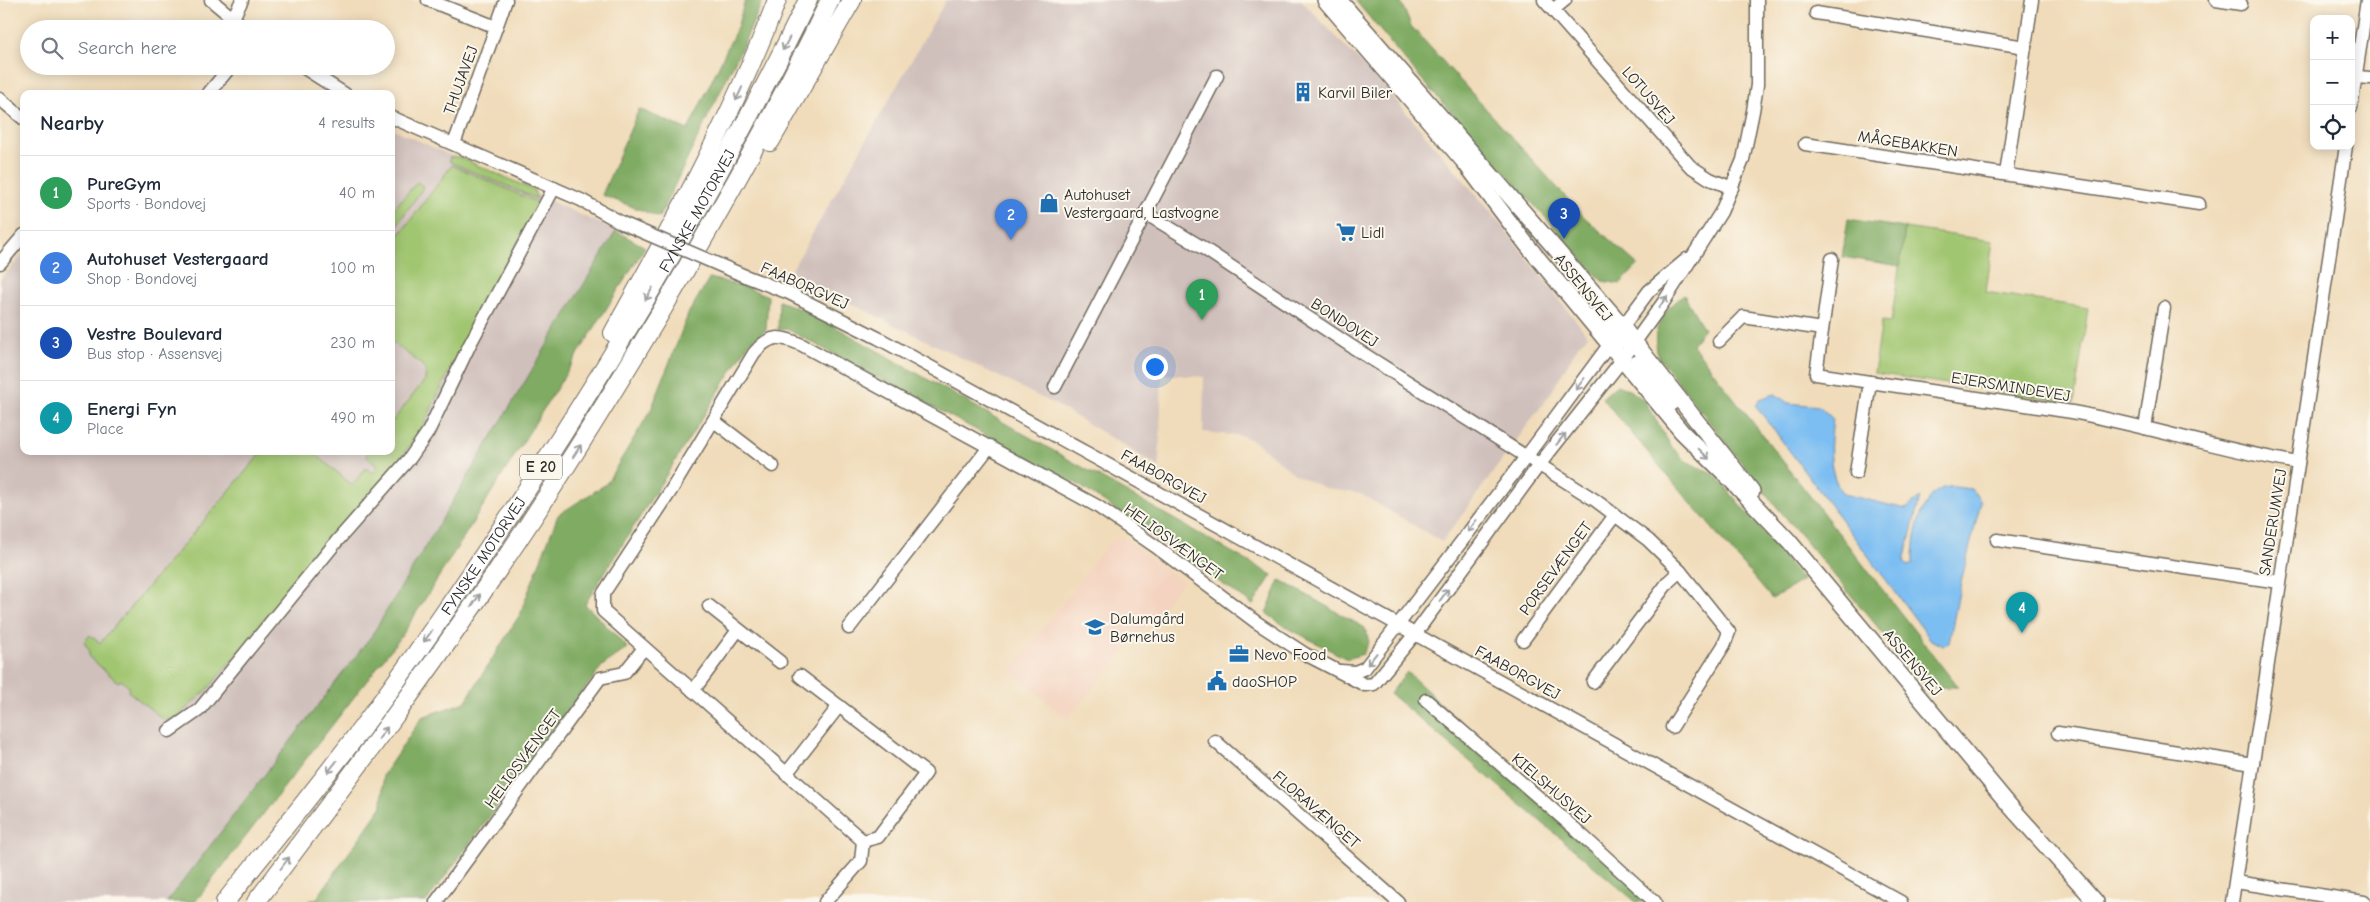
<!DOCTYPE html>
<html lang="en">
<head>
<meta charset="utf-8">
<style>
	body { margin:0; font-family:"Comic Neue",sans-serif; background:#f6f6f7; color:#1f2937 }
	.controls { position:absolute; right:15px; top:15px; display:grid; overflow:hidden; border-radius:10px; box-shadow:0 2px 12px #0003 }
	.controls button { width:45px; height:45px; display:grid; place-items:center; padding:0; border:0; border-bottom:1px solid #e0e1e3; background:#fff; color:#1f2937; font:25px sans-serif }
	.you { position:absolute; left:1154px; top:366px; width:18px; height:18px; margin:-12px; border:4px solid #fff; border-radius:50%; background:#1a73e8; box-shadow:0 0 0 8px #1a73e833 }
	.badge { display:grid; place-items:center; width:32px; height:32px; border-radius:50%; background:#ea580c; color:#fff; font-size:16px; font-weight:700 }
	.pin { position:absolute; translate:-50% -41px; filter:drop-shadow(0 1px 2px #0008) }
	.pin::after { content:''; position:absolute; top:26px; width:18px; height:15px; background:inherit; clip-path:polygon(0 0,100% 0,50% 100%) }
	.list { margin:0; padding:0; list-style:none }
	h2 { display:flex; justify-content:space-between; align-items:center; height:65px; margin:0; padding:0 20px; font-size:21px }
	h2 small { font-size:16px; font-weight:400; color:#747a83 }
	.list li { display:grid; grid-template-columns:32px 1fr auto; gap:15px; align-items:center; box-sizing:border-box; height:75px; padding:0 20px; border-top:1px solid #e0e1e3 }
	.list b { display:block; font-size:19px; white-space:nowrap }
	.list p { margin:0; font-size:16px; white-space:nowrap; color:#747a83 }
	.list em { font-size:16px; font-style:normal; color:#747a83 }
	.icon { flex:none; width:28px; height:28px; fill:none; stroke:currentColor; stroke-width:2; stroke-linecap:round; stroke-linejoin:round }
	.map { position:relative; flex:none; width:2370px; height:902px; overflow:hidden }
	.search { position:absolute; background:#fff; box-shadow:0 2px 12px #0003; left:20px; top:20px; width:375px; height:55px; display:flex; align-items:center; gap:12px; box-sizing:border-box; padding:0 18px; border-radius:28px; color:#747a83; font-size:19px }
	.panel { position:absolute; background:#fff; box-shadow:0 2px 12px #0003; left:20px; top:90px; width:375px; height:365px; border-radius:10px }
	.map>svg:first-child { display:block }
</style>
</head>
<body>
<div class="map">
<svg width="2370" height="902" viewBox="0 0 2370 902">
	<rect width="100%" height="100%" fill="#fbf7ec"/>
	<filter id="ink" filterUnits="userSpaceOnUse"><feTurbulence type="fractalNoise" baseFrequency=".02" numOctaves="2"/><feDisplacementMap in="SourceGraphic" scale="10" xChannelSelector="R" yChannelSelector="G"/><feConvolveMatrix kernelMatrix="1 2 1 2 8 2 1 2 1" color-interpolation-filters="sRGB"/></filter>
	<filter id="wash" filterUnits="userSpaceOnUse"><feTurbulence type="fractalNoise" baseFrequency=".0096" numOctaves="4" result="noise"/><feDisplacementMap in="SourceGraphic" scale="20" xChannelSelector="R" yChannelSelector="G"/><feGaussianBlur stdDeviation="1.12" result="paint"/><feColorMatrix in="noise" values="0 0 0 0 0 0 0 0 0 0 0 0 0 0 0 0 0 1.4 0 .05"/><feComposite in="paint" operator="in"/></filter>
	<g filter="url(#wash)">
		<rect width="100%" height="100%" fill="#f0dcba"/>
		<polygon fill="#f4d3c0" points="1122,537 1183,582 1067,719 1011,671 1109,542"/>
		<g fill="#d0c0bc">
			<polygon points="946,0 1301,0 1387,90 1495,217 1588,336 1579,344 1551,393 1442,542 1361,494 1325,488 1296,475 1257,443 1243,436 1203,432 1204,377 1162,374 1159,467 1060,407 790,273"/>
			<polygon points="391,128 616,231 372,635 167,902 0,902 0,280 24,253 24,451 391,451"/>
		</g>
		<g fill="#a1c671" stroke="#66784e">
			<polygon points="453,157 459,157 534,190 537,199 450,162 449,158"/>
			<polygon points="452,165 537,202 536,209 475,318 422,428 399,461 345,520 209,688 178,716 170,720 164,720 128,691 129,687 121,680 118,682 89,657 89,650 84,642 90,635 100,643 263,451 312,451 352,485 366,468 372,473 378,467 366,456 368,451 391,451 391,423 425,380 426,371 421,364 391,341 391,246"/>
			<polygon points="417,182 423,186 421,191 391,233 391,212"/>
			<polygon points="1905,228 1993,241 1986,292 2088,308 2074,403 1874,373 1882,321 1891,322"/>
		</g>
		<g fill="#80ab63" stroke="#566b47">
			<polygon points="745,0 763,0 743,45 659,217 602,195 639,109 688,130 737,28"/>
			<polygon points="1355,0 1400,0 1411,26 1582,215 1638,265 1620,284 1602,281 1408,64"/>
			<polygon points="1848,219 1905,228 1900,266 1842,257"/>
			<polygon points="616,231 645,247 403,634 195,902 167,902 372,635"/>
			<polygon points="710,278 748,288 768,296 766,330 750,342 585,604 628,648 602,666 426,902 307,902 317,898 382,806 383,775 422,717 465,702 519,616 558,515 606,484 651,410 689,312"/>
			<path d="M1684,295L1704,329L1692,344L1958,687H1928L1771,500L1660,359C1648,333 1662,311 1684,295Z"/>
			<polygon points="779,301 811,313 1272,575 1253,605 1079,485 787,329 778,330"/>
			<polygon points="1617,385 1629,390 1644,400 1671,446 1686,461 1716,476 1803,580 1772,599 1602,398"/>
			<polygon points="1280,580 1365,628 1369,642 1363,654 1347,659 1286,627 1266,613"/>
			<polygon points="1407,672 1653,902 1636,902 1390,694"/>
		</g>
		<path fill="#7cbef2" stroke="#54748e" d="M1775,394L1788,403L1819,406L1833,419C1830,445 1827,472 1843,494L1906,509L1920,498L1904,561L1907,566L1913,564C1912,542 1920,490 1948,487C1956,486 1965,489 1972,489L1981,502L1961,582L1949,643L1942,646L1931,640L1756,406L1760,399Z"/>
	</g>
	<g filter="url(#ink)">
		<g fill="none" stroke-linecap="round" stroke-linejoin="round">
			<defs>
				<g id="minor">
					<polyline points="211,0 246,29"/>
					<polyline points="428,0 496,27"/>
					<polyline points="1544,0 1690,166 1710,179 1732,188"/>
					<polyline points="2216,0 2241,4"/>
					<polyline points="1553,10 1565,0"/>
					<polyline points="1816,13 2025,47"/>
					<polyline points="233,18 242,0"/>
					<polyline points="301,66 345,94"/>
					<polyline points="2356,77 2370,78"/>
					<polyline points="208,94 231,66"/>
					<polyline points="0,99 24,119"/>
					<polyline points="2351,108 2367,0"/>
					<polyline points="391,117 581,200 622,223"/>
					<polyline points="454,144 506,0"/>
					<polyline points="1805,144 2199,204"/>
					<polyline points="2006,174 2032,0"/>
					<polyline points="1145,213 1203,248 1351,346 1595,500 1648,540 1680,571 1729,632 1724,645 1672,727"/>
					<path d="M1832,259L1816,374L2072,412C2148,426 2222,450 2298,463"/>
					<polyline points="0,263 24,235"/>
					<polyline points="745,276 789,293 878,338 1901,902"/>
					<polyline points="1719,341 1743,317 1822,329"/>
					<polyline points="1055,387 1217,76"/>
					<polyline points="714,421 773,466"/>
					<polyline points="2145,428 2164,308"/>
					<polyline points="1856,473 1870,382"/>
					<polyline points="1997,540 2279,582"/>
					<polyline points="709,606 780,662"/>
					<polyline points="849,628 990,446"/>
					<polyline points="1523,640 1615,515"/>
					<polyline points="1341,671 1355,672 1365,668 1526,457 1649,291 1687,259"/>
					<polyline points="800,676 926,773 878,837 863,841"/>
					<polyline points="1593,682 1669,581 1680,571"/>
					<polyline points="693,691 738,630"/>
					<polyline points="1426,700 1574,828 1655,902"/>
					<polyline points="169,731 199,710 337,541 410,458 428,432 470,344 554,188"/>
					<polyline points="2058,733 2253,764"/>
					<polyline points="1215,741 1398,902"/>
					<polyline points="786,774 839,706"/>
					<path d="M863,841L603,611V594L672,489L754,353C770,334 780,335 802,345L1097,506L1155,546L1256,622L1305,654L1365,685L1374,684L1415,634L1539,465L1622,360L1663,303L1721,212L1743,160L1753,111L1757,85V0"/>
					<polyline points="2236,882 2364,902"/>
					<polyline points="436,902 600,678 624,673 644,648"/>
					<polyline points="825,902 861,861 863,841"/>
					<polyline points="2232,902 2346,146"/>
				</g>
				<g id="major">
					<polyline points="1325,0 1465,163 1527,245 1682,432 1727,476 1789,541 2010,806 2096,902"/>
					<polyline points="1339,0 1614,316 1752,491"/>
					<path d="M1597,315C1607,326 1618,346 1635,342"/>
					<polyline points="1637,363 1671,403"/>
				</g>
				<g id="highway">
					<polyline points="770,142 852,0"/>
					<path d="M613,333C673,225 733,116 777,0"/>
					<path id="s1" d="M225,902C271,844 318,787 362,728C418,653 471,575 522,497C627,337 724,172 808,0"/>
					<path d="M256,902C346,783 435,664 518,540C567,467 613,392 658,317C719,213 778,109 830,0"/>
				</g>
			</defs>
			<use href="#minor" stroke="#70695d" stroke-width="15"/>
			<use href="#major" stroke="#70695d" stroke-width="18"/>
			<use href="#highway" stroke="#70695d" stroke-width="20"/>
			<use href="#minor" stroke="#fff" stroke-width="12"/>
			<use href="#major" stroke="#fff" stroke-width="15"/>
			<use href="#highway" stroke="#fff" stroke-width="18"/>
			<defs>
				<polyline id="minor-bridge" points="622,223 745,276"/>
			</defs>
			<use href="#minor-bridge" stroke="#70695d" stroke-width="15" stroke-linecap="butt"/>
			<use href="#minor-bridge" stroke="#fff" stroke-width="12"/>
		</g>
		<defs><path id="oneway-shaft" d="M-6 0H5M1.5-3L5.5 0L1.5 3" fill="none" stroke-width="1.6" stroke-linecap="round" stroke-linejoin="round" transform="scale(1.25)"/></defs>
		<g stroke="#a0a0a0">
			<use href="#oneway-shaft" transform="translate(786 44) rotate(118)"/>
			<use href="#oneway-shaft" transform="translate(739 94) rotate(115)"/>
			<use href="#oneway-shaft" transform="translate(649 294) rotate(120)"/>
			<use href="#oneway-shaft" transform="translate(1663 302) rotate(-55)"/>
			<use href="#oneway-shaft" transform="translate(1580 384) rotate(127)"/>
			<use href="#oneway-shaft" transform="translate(1561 439) rotate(-51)"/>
			<use href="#oneway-shaft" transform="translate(577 451) rotate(-57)"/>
			<use href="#oneway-shaft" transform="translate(1704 454) rotate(44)"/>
			<use href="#oneway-shaft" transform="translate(1472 526) rotate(127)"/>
			<use href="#oneway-shaft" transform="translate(1444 595) rotate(-54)"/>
			<use href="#oneway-shaft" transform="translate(476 600) rotate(-55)"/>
			<use href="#oneway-shaft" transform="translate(428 636) rotate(126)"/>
			<use href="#oneway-shaft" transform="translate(1372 659) rotate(128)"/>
			<use href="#oneway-shaft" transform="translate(383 733) rotate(-55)"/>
			<use href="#oneway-shaft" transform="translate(332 767) rotate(128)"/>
			<use href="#oneway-shaft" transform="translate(285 863) rotate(-53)"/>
		</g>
	</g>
	<defs>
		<symbol id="building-bare" viewBox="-9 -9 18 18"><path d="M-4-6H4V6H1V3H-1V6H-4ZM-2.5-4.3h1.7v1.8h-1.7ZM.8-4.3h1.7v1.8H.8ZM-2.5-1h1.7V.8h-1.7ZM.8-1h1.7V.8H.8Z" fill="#1f6fb2" stroke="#fbf7ec" stroke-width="2.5" paint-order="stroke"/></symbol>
		<symbol id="shop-bare" viewBox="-9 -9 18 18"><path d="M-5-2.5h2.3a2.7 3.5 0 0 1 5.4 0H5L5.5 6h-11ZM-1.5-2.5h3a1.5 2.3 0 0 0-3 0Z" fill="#1f6fb2" stroke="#fbf7ec" stroke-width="2.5" paint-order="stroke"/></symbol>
		<symbol id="supermarket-bare" viewBox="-9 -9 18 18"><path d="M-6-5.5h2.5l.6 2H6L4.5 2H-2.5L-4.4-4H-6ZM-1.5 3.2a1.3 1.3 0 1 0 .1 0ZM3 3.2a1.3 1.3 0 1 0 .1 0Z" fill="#1f6fb2" stroke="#fbf7ec" stroke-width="2.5" paint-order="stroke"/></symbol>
		<symbol id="school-bare" viewBox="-9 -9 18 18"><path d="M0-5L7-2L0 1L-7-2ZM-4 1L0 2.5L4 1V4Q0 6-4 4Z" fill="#1f6fb2" stroke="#fbf7ec" stroke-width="2.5" paint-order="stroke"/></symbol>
		<symbol id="office-bare" viewBox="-9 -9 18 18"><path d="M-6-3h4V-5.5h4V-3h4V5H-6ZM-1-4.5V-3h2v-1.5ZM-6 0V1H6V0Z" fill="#1f6fb2" stroke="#fbf7ec" stroke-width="2.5" paint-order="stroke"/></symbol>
		<symbol id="civic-bare" viewBox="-9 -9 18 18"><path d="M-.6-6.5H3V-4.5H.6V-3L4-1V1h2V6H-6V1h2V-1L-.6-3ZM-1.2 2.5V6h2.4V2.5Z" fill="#1f6fb2" stroke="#fbf7ec" stroke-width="2.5" paint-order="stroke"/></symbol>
	</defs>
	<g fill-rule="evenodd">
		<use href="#building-bare" x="1289" y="78" width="28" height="28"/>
		<use href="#shop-bare" x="1035" y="189" width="28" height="28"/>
		<use href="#supermarket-bare" x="1332" y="218" width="28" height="28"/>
		<use href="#school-bare" x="1081" y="613" width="28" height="28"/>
		<use href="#office-bare" x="1225" y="640" width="28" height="28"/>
		<use href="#civic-bare" x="1203" y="667" width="28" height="28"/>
	</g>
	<g text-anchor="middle" stroke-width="4" stroke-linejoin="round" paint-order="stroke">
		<rect fill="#fbf7ec" stroke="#696865" stroke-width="1" x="520" y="454.5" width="42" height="25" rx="4"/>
		<g font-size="15" font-weight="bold" fill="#2b2b2b">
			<text x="541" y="472">E 20</text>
		</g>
		<g font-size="16" fill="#2b2b2b" stroke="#fbf7ec">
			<text transform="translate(460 80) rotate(-70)" y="6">THUJAVEJ</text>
			<text transform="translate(1649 95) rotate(49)" y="6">LOTUSVEJ</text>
			<text transform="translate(1908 143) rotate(9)" y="6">MÅGEBAKKEN</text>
			<text dy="6" stroke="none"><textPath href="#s1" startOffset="838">FYNSKE MOTORVEJ</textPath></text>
			<text transform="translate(805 285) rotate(24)" y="6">FAABORGVEJ</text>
			<text transform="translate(1584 287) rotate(51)" y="6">ASSENSVEJ</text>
			<text transform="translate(1345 322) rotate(33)" y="6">BONDOVEJ</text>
			<text transform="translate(2011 386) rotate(9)" y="6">EJERSMINDEVEJ</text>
			<text transform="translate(1164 476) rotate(29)" y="6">FAABORGVEJ</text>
			<text transform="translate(2272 522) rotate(-81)" y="6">SANDERUMVEJ</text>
			<text transform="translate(1174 541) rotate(36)" y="6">HELIOSVÆNGET</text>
			<text dy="6" stroke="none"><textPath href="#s1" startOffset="432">FYNSKE MOTORVEJ</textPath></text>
			<text transform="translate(1555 568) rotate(-54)" y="6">PORSEVÆNGET</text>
			<text transform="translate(1913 662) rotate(50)" y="6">ASSENSVEJ</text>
			<text transform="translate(1518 672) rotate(29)" y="6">FAABORGVEJ</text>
			<text transform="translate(522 758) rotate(-54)" y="6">HELIOSVÆNGET</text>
			<text transform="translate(1552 788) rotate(41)" y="6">KIELSHUSVEJ</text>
			<text transform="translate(1317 809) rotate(41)" y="6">FLORAVÆNGET</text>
		</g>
		<g font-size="16" fill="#2b2b2b" stroke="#fbf7ec" text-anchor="start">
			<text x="1318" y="98">Karvil Biler</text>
			<text x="1064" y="200">Autohuset<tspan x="1064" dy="18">Vestergaard, Lastvogne</tspan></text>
			<text x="1361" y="238">Lidl</text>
			<text x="1110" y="624">Dalumgård<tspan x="1110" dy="18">Børnehus</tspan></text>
			<text x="1254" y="660">Nevo Food</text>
			<text x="1232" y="687">daoSHOP</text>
		</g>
	</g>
</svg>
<div class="controls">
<button>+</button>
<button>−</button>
<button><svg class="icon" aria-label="locate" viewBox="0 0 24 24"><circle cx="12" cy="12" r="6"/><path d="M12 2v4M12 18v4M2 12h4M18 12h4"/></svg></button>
</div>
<div class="you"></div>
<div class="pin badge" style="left:1202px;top:320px;background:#2e9e5b">1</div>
<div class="pin badge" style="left:1011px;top:240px;background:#3f7fe0">2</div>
<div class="pin badge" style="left:1564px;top:239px;background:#1a4fb4">3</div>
<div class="pin badge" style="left:2022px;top:633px;background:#0f9aa8">4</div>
<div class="search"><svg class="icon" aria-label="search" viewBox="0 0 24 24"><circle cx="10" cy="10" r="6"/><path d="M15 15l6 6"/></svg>Search here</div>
<section class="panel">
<h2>Nearby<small>4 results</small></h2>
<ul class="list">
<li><span class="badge" style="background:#2e9e5b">1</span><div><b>PureGym</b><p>Sports · Bondovej</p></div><em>40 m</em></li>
<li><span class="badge" style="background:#3f7fe0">2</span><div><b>Autohuset Vestergaard</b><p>Shop · Bondovej</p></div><em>100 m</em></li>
<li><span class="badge" style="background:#1a4fb4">3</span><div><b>Vestre Boulevard</b><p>Bus stop · Assensvej</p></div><em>230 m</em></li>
<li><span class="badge" style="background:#0f9aa8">4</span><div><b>Energi Fyn</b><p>Place</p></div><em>490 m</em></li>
</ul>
</section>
</div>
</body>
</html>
